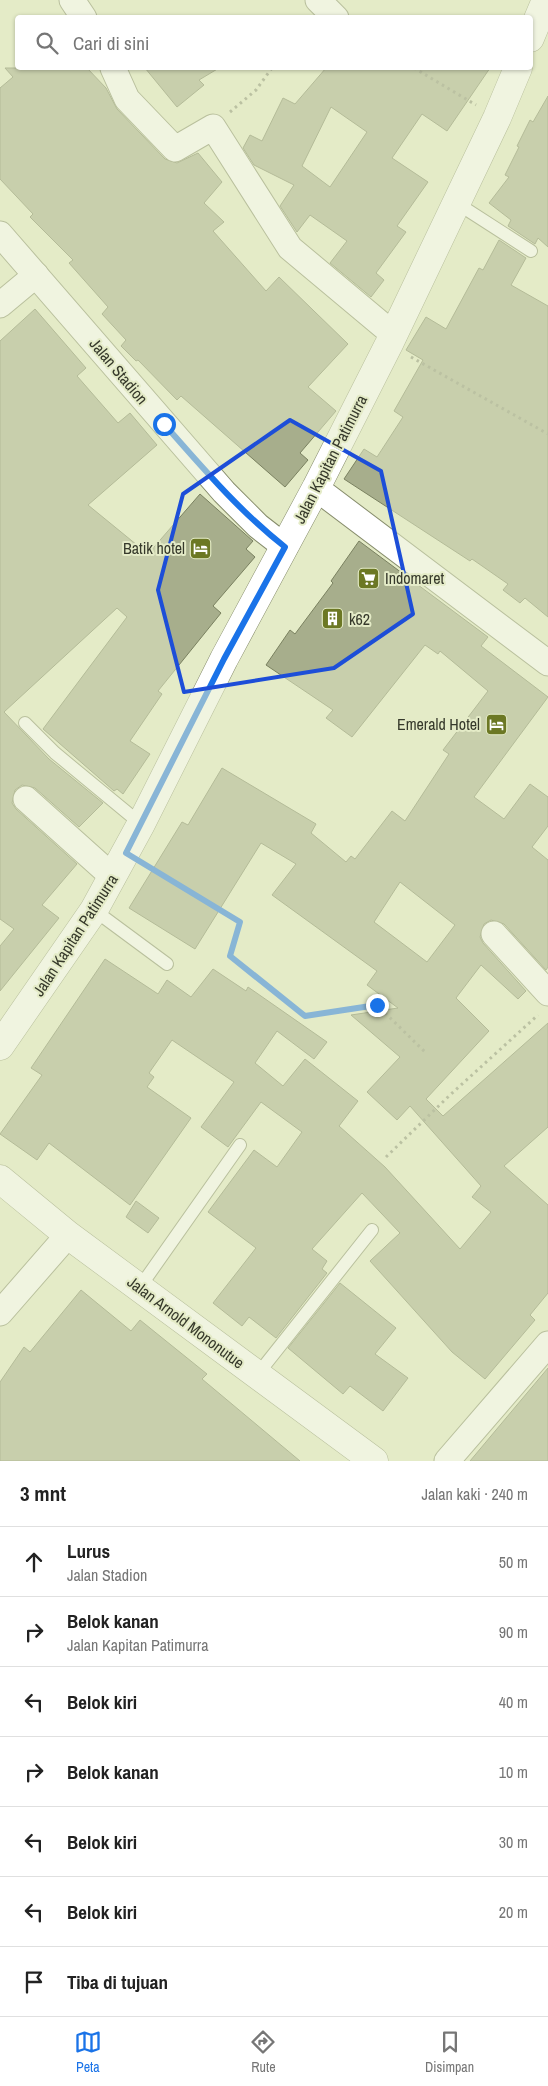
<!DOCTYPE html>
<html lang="id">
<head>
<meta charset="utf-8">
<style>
	body { margin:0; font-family:"Archivo Narrow",sans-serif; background:#f6f6f6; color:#222 }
	.stop { position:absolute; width:15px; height:15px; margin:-11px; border:4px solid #1a73e8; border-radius:50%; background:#fff }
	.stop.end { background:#1a73e8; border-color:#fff; box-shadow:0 1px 5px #0008 }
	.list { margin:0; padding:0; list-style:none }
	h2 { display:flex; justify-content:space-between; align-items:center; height:65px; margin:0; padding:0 20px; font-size:21px }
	h2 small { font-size:16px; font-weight:400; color:#767676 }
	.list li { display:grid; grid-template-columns:32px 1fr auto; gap:15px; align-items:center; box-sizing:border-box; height:70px; padding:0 20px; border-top:1px solid #e0e0e0 }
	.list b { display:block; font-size:19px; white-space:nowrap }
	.list p { margin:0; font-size:16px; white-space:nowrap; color:#767676 }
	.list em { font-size:16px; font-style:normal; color:#767676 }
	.icon { flex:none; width:28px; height:28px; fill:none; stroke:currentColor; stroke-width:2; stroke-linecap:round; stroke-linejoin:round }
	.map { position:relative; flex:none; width:548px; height:1461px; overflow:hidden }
	.search { position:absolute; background:#fff; box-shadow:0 1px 4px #0004; left:15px; right:15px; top:15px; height:55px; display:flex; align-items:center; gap:12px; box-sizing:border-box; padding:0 18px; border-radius:5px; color:#767676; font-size:19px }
	.sheet { height:555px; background:#fff }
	nav { display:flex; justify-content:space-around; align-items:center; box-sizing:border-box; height:70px; border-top:1px solid #e0e0e0; background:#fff; font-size:14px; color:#767676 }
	nav a { display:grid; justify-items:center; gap:2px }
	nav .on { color:#1a73e8 }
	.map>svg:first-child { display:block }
</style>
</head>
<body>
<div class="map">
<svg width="548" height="1461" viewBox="0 0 548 1461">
	<rect width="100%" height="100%" fill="#e4ebc7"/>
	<g fill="#a7ae8c" stroke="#7a8160" fill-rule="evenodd">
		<polygon points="5,68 87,68 106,88 117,109 165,159 177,163 198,153 222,182 204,203 224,222 213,231 266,291 279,277 348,344 308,387 336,411 300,453 308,460 285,487 181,396 177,400 138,360 136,361 121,346 126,340 102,314 108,307 69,263 73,260 30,217 33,214 0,179 0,88 13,77"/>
		<polygon points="145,68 219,68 199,80 204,85 177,107"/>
		<path d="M326,68H490L447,131L422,114L392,158L428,182L397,226L406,232L376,273L384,280L371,297L330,263L347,241L310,215L297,232L280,206L294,185L254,165L243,148L250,135L262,141L283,98L295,104ZM331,107L367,132L330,187L302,166Z"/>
		<polygon points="548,96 548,247 538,238 535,244 508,226 511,220 489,203 509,177 505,175 519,147 517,146 530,120 533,122"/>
		<polygon points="499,240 526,258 511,285 548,306 548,617 525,598 520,603 503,590 508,584 472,559 470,561 344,479 364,449 377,457 403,417 394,411 423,360 406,350 426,317 446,329 479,268 483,270"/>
		<polygon points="35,309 86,368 77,376 118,423 130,413 157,445 88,505 148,554 200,494 253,541 246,549 255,557 213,606 221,613 158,691 162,694 130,741 150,754 123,794 117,789 114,791 43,729 127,617 117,608 4,712 49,759 103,803 79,827 35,788 22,785 15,790 12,803 16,809 77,864 42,905 59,918 0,991 0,946 14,929 0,919 0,341"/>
		<path d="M359,541L488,637L481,646L548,697L474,797L504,819L530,784L548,797V826L532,847L548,860V967L546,970L504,924L491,920L484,924L480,937L483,943L526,991L518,999L481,965L456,998L489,1031L426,1099L443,1116L548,1023V1127L504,1166L548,1205V1293L530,1315L535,1320L485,1379L452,1352L370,1261L400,1233L362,1193L312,1249L327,1261L322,1269L327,1273L276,1338L249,1317L242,1326L213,1303L256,1248L208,1212L254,1150L277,1167L302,1132L261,1102L228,1147L201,1127L234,1082L172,1040L149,1073L154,1077L147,1087L191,1118L130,1205L49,1143L37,1160L0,1134L42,1075L31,1068L105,959L158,994L167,980L191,997L213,969L246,991L248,987L327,1042L314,1059L277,1031L255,1063L283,1086L305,1059L358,1101L339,1126L385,1167L460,1249L491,1212L472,1197L481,1186L410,1106L397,1120L367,1092L400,1057L351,1015L398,1008L367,985L377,971L272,895L296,864L261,843L195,949L129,908L182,822L188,825L222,768L316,824L311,833L346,862L351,856L355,859L392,811L405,821L449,754L443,750L488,691L440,651L438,654L425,645L352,737L326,718L333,710L266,665L290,630L295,634L333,583L331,581ZM400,882L455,925L427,962L374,922Z"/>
		<polygon points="136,1201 159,1218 148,1233 126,1217"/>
		<polygon points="340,1283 396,1328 375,1354 408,1378 383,1411 350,1386 343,1394 288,1348"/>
		<polygon points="81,1290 131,1331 140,1320 207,1374 202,1379 300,1461 0,1461 0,1382 24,1347 30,1352"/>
		<polygon points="548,1368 548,1461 470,1461"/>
	</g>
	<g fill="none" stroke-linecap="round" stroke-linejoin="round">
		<defs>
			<g id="service">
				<polyline points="455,202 531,251"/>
				<polyline points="25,723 55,753 141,824"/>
				<polyline points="94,910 167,964"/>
				<polyline points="140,1287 240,1145"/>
				<polyline points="257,1375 372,1230"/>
			</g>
			<g id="minor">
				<polyline points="72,0 84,18"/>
				<polyline points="318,0 336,18"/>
				<polyline points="113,68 127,99 175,149 213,127 290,248 394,335"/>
				<polyline points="0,234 224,492 258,526 285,547"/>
				<polyline points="0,305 36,275"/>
				<polyline points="316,488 548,663"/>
				<polyline points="26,799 113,877"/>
				<polyline points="494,934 548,993"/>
				<polyline points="0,1313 68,1235"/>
				<polyline points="447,1461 548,1344"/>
			</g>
			<g id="tertiary">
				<polyline points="530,38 546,0"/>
				<polyline points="0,1046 94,910 141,824 224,659 316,488 389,344 497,118 518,68"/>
			</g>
			<polyline id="trunk" points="0,1179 68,1235 374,1461"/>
		</defs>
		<use href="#service" stroke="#868c6b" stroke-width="14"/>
		<use href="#minor" stroke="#868c6b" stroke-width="27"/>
		<use href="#tertiary" stroke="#868c6b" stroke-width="29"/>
		<use href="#trunk" stroke="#868c6b" stroke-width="29"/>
		<g stroke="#898e76" stroke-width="3" stroke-dasharray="2.5 4" stroke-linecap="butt">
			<polyline points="414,68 476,105"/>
			<polyline points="230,112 256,90 272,68"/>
			<polyline points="411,357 548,434"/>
			<polyline points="148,866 241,922 230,957 305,1016 377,1005 425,1052"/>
			<polyline points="386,1157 450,1095 538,1015"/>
		</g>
		<use href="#service" stroke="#fff" stroke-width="12"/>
		<use href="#minor" stroke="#fff" stroke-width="25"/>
		<use href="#tertiary" stroke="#fff" stroke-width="28"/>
		<use href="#trunk" stroke="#fff" stroke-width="28"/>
	</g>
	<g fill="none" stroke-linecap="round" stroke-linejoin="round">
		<path stroke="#1a73e8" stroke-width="6" d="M164,424C202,467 239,511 285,547L224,659L126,853L240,922L230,956L305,1016L377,1005"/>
	</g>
	<path d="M0 0H548V1461H0ZM290,420L381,471L413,614L334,668L184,692L158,590L183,494Z" fill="#e4ebc7" fill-opacity=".55" fill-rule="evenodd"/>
	<path fill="none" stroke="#1d4ed8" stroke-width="4" stroke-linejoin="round" d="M290,420L381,471L413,614L334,668L184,692L158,590L183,494Z"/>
	<defs>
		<symbol id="hotel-square" viewBox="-11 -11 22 22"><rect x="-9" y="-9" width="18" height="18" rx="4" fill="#6c7824" stroke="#e4ebc7"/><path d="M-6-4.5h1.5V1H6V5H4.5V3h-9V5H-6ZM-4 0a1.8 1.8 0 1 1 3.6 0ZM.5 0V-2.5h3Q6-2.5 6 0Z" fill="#fff"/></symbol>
		<symbol id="supermarket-square" viewBox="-11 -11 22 22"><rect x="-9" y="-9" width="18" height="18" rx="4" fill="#6c7824" stroke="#e4ebc7"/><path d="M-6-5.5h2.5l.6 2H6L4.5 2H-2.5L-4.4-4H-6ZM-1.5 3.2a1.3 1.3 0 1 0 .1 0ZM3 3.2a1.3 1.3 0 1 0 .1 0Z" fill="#fff"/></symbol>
		<symbol id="building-square" viewBox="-11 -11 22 22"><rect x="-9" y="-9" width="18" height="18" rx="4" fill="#6c7824" stroke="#e4ebc7"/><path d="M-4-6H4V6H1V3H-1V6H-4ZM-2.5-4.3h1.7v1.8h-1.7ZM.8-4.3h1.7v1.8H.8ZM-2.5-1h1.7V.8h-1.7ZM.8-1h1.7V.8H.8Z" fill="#fff"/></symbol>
	</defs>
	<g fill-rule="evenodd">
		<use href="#hotel-square" x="188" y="536" width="25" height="25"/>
		<use href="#supermarket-square" x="356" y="566" width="25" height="25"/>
		<use href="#building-square" x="320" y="606" width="25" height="25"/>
		<use href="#hotel-square" x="484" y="712" width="25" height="25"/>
	</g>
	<g text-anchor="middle" stroke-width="4" stroke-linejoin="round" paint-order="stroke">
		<g font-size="16" fill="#36392b" stroke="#e4ebc7">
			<text transform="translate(119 371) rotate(50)" y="6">Jalan Stadion</text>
			<text transform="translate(330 459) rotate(-63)" y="6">Jalan Kapitan Patimurra</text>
			<text transform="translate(75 935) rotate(-57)" y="6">Jalan Kapitan Patimurra</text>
			<text transform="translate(186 1322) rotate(37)" y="6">Jalan Arnold Mononutue</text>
		</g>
		<g font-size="16" fill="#36392b" stroke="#e4ebc7" text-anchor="end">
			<text x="185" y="554">Batik hotel</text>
			<text x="385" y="584" text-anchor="start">Indomaret</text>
			<text x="349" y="625" text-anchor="start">k62</text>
			<text x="480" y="730">Emerald Hotel</text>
		</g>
	</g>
</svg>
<div class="stop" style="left:164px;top:424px"></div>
<div class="stop end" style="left:377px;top:1005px"></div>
<div class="search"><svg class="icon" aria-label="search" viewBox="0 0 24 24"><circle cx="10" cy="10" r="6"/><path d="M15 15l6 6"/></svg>Cari di sini</div>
</div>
<section class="sheet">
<h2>3 mnt<small>Jalan kaki · 240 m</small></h2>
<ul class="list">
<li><svg class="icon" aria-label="ahead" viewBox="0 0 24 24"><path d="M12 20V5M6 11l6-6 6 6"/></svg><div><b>Lurus</b><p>Jalan Stadion</p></div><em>50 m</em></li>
<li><svg class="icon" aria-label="right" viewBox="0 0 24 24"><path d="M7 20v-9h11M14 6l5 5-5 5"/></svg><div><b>Belok kanan</b><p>Jalan Kapitan Patimurra</p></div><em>90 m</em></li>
<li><svg class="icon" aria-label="left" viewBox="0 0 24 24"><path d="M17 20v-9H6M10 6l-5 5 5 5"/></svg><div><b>Belok kiri</b></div><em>40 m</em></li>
<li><svg class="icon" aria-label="right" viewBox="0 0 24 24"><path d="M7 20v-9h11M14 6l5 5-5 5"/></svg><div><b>Belok kanan</b></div><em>10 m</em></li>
<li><svg class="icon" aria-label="left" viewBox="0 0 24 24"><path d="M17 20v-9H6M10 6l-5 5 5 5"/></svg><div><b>Belok kiri</b></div><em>30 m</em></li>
<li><svg class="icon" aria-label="left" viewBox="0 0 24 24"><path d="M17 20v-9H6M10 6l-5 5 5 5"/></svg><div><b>Belok kiri</b></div><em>20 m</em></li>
<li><svg class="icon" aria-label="arrive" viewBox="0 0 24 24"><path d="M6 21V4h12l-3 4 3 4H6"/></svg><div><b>Tiba di tujuan</b></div></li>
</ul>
</section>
<nav>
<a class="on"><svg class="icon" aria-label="map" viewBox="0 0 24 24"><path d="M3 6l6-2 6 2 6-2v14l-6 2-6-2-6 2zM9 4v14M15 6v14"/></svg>Peta</a>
<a><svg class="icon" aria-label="directions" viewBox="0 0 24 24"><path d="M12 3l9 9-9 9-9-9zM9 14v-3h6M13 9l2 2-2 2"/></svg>Rute</a>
<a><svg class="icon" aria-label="saved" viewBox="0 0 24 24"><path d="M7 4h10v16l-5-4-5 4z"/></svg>Disimpan</a>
</nav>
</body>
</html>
